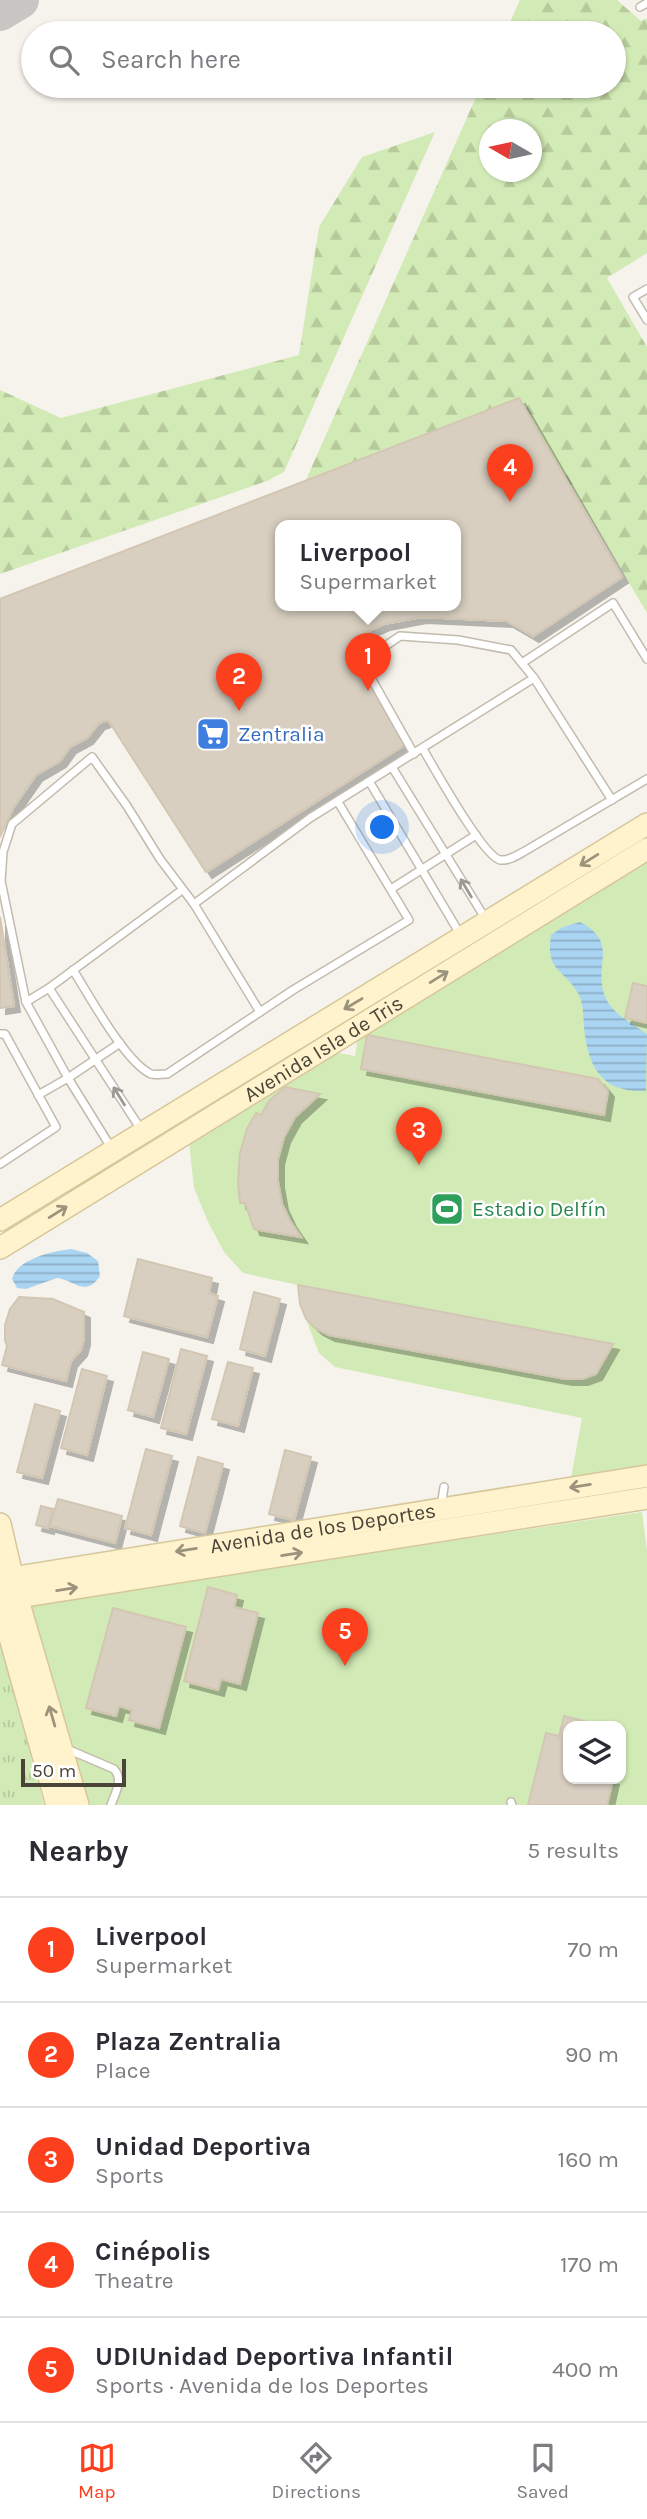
<!DOCTYPE html>
<html lang="en">
<head>
<meta charset="utf-8">
<style>
	body { margin:0; font-family:Karla,sans-serif; background:#f2f2f3; color:#2b2b33 }
	.controls { position:absolute; right:21px; bottom:21px; display:grid; overflow:hidden; border-radius:14px; box-shadow:0 2px 5px #0004 }
	.controls button { width:63px; height:63px; display:grid; place-items:center; padding:0; border:0; border-bottom:2px solid #e1e1e2; background:#fff; color:#2b2b33; font:35px sans-serif }
	.compass { position:absolute; left:479px; top:119px; width:63px; height:63px; border-radius:50%; background:#fff; box-shadow:0 2px 5px #0004; rotate:279deg }
	.scale { position:absolute; left:21px; bottom:18px; width:105px; box-sizing:border-box; padding-left:7px; border:4px solid #4b4439; border-top:0; font-size:19px; line-height:24px; white-space:nowrap; color:#4b4439; -webkit-text-stroke:5px #fff; paint-order:stroke }
	.you { position:absolute; left:383px; top:828px; width:24px; height:24px; margin:-18px; border:5px solid #fff; border-radius:50%; background:#1a73e8; box-shadow:0 0 0 10px #1a73e833 }
	.badge { display:grid; place-items:center; width:46px; height:46px; border-radius:50%; background:#fc3f1d; color:#fff; font-size:23px; font-weight:700 }
	.pin { position:absolute; translate:-50% -58px; filter:drop-shadow(0 2px 4px #0008) }
	.pin::after { content:''; position:absolute; top:37px; width:24px; height:21px; background:inherit; clip-path:polygon(0 0,100% 0,50% 100%) }
	.popup { position:absolute; left:275px; top:520px; width:186px; height:91px; box-sizing:border-box; display:grid; place-content:center; border-radius:14px; background:#fff; filter:drop-shadow(0 2px 5px #0005); font-size:23px; white-space:nowrap; color:#7c7c81 }
	.popup b { font-size:26px; color:#2b2b33 }
	.popup::after { content:''; position:absolute; left:50%; top:100%; margin-left:-14px; border:14px solid transparent; border-top-color:#fff }
	.list { margin:0; padding:0; list-style:none }
	h2 { display:flex; justify-content:space-between; align-items:center; height:91px; margin:0; padding:0 28px; font-size:30px }
	h2 small { font-size:23px; font-weight:400; color:#7c7c81 }
	.list li { display:grid; grid-template-columns:46px 1fr auto; gap:21px; align-items:center; box-sizing:border-box; height:105px; padding:0 28px; border-top:2px solid #e1e1e2 }
	.list b { display:block; font-size:26px; white-space:nowrap }
	.list p { margin:0; font-size:23px; white-space:nowrap; color:#7c7c81 }
	.list em { font-size:23px; font-style:normal; color:#7c7c81 }
	.icon { flex:none; width:38px; height:38px; fill:none; stroke:currentColor; stroke-width:2; stroke-linecap:round; stroke-linejoin:round }
	.map { position:relative; flex:none; width:647px; height:1805px; overflow:hidden }
	.search { position:absolute; background:#fff; box-shadow:0 2px 5px #0004; left:21px; right:21px; top:21px; height:77px; display:flex; align-items:center; gap:18px; box-sizing:border-box; padding:0 24px; border-radius:38px; color:#7c7c81; font-size:26px }
	.sheet { height:616px; background:#fff }
	nav { display:flex; justify-content:space-around; align-items:center; box-sizing:border-box; height:98px; border-top:2px solid #e1e1e2; background:#fff; font-size:19px; color:#7c7c81 }
	nav a { display:grid; justify-items:center; gap:4px }
	nav .on { color:#fc3f1d }
	.map>svg:first-child { display:block }
</style>
</head>
<body>
<div class="map">
<svg width="647" height="1805" viewBox="0 0 647 1805">
	<defs>
		<pattern id="grass-tufts" width="24" height="20" patternUnits="userSpaceOnUse" patternTransform="scale(1.75)"><rect width="24" height="20" fill="#d2eab5"/><path d="M3 7l-1-3M5 7V3M7 7l1-3M15 17l-1-3M17 17v-4M19 17l1-3" fill="none" stroke="#b6ca9c"/></pattern>
		<pattern id="forest-firs" width="22" height="20" patternUnits="userSpaceOnUse" patternTransform="scale(1.75)"><rect width="22" height="20" fill="#d2eab5"/><path d="M5 1l3.5 6h-7zM16 11l3.5 6h-7z" fill="#b6ca9c"/></pattern>
		<pattern id="water-rules" width="6" height="5" patternUnits="userSpaceOnUse" patternTransform="scale(1.75)"><rect width="6" height="5" fill="#a9d4f2"/><path d="M0 2.5h6" fill="none" stroke="#8caec5"/></pattern>
		<filter id="shadow"><feDropShadow dx="6" dy="6" stdDeviation="0" flood-color="#0004"/></filter>
	</defs>
	<rect width="100%" height="100%" fill="#f6f3ec"/>
	<polygon fill="url(#grass-tufts)" points="0,1637 44,1805 0,1805"/>
	<g fill="url(#forest-firs)" fill-rule="evenodd">
		<path d="M520,0H617L641,21L647,18V253L607,278L647,347V613L519,398L305,482L481,86H614V33H505ZM490,130H532V172H490Z"/>
		<polygon points="435,132 284,472 267,481 0,574 0,390 61,418 299,355 319,227 362,157"/>
	</g>
	<g fill="#d2eab5" fill-rule="evenodd">
		<polygon points="647,857 647,1465 571,1478 582,1418 335,1367 319,1353 300,1304 298,1285 243,1273 224,1252 208,1222 194,1188 189,1142 333,1052 355,1056 358,1036"/>
		<path d="M642,1512L647,1551V1805H85L28,1605ZM568,1726H621V1779H568Z"/>
	</g>
	<g fill="url(#water-rules)">
		<path d="M580,922C619,943 594,962 604,994C610,1013 632,1023 647,1034L646,1091C602,1093 588,1068 584,1027C583,1017 584,1005 579,995C565,968 545,973 551,935L563,927Z"/>
		<path d="M71,1249L87,1253L98,1261L100,1276C85,1298 75,1280 57,1278L26,1289L17,1288L12,1279C17,1259 53,1251 71,1249Z"/>
	</g>
	<g fill="none" stroke-linecap="round" stroke-linejoin="round">
		<polyline stroke="#c8c6c3" stroke-width="38" points="0,12 20,0"/>
	</g>
	<g fill="#d8cfc1" stroke="#d3c7b4" stroke-width="2" fill-rule="evenodd" filter="url(#shadow)">
		<path d="M519,398L622,577L533,636L507,621L421,617L384,624L368,631L351,645L406,744L206,872L108,720L99,723L87,738L70,747L60,761L36,775L13,808L0,837V599ZM280,525H456V605H280Z"/>
		<polygon points="0,917 14,1006 0,1008"/>
		<polygon points="633,983 647,986 647,1023 625,1018"/>
		<polygon points="367,1035 598,1079 608,1091 604,1115 361,1069"/>
		<polygon points="285,1087 320,1094 295,1117 284,1137 278,1159 278,1182 282,1204 290,1221 301,1237 254,1229 245,1203 240,1203 238,1182 240,1153 247,1129 256,1113 261,1115 269,1101"/>
		<polygon points="138,1259 212,1278 209,1293 218,1296 207,1337 124,1316"/>
		<polygon points="298,1285 613,1344 596,1374 582,1379 566,1379 329,1335 317,1329 306,1319 300,1304"/>
		<polygon points="254,1292 280,1299 265,1356 240,1349"/>
		<polygon points="19,1297 53,1299 84,1312 84,1339 81,1350 71,1361 66,1381 2,1365 7,1346 5,1340 5,1325 10,1309"/>
		<polygon points="181,1349 207,1356 186,1434 161,1428"/>
		<polygon points="143,1352 169,1359 153,1417 128,1410"/>
		<polygon points="228,1362 253,1368 238,1426 212,1419"/>
		<polygon points="82,1369 107,1376 87,1455 61,1448"/>
		<polygon points="35,1404 60,1411 42,1478 17,1472"/>
		<polygon points="146,1449 172,1456 151,1535 125,1528"/>
		<polygon points="285,1450 311,1457 294,1520 269,1514"/>
		<polygon points="198,1457 223,1464 205,1533 180,1526"/>
		<polygon points="58,1499 122,1516 115,1543 50,1526"/>
		<polygon points="41,1506 53,1509 48,1528 36,1525"/>
		<polygon points="208,1587 237,1595 234,1607 258,1613 240,1684 221,1679 218,1690 184,1681"/>
		<polygon points="113,1608 186,1627 159,1728 129,1720 132,1710 119,1706 116,1716 86,1708"/>
		<polygon points="564,1716 603,1726 568,1726 568,1779 613,1779 607,1805 528,1805 546,1733 559,1736"/>
	</g>
	<g fill="none" stroke-linecap="round" stroke-linejoin="round">
		<defs>
			<g id="lane">
				<polyline points="640,7 647,3"/>
				<polyline points="647,289 633,297 647,320"/>
				<polyline points="522,663 613,603 647,659"/>
				<path d="M423,749C434,768 483,856 500,860C509,861 518,855 525,851L647,779"/>
				<polyline points="414,754 362,662 400,636 458,640 511,650 534,678 612,800"/>
				<polyline points="392,767 485,918"/>
				<polyline points="369,781 460,934"/>
				<polyline points="391,889 476,835"/>
				<polyline points="194,904 310,818 534,678"/>
				<path d="M73,970C89,995 125,1062 151,1074C155,1075 162,1074 167,1074L293,990L409,920L338,802"/>
				<polyline points="49,988 142,1131"/>
				<polyline points="26,1002 49,988 182,890"/>
				<polyline points="0,1034 5,1034 56,1127 0,1164"/>
				<polyline points="38,1095 68,1078 120,1043"/>
				<polyline points="112,1149 68,1078 26,1002 1,881 3,852 12,824 92,757 127,806 160,859 194,904 260,1012"/>
				<polyline points="441,1507 444,1487"/>
				<path d="M67,1749L114,1769C124,1780 115,1793 111,1805"/>
				<polyline points="511,1802 512,1805"/>
			</g>
			<g id="secondary">
				<polyline points="0,1220 647,824"/>
				<path id="s1" d="M0,1248L647,849"/>
				<polyline points="0,1524 17,1597 78,1805"/>
				<path id="s2" d="M0,1580L647,1476"/>
				<polyline points="0,1600 647,1498"/>
				<polyline points="0,1602 57,1805"/>
			</g>
		</defs>
		<use href="#lane" stroke="#c2bbae" stroke-width="10"/>
		<use href="#secondary" stroke="#d6c79b" stroke-width="24"/>
		<use href="#lane" stroke="#fff" stroke-width="7"/>
		<use href="#secondary" stroke="#fff3cd" stroke-width="21"/>
	</g>
	<defs><path id="oneway-shaft" d="M-6 0H5M1.5-3L5.5 0L1.5 3" fill="none" stroke-width="1.6" stroke-linecap="round" stroke-linejoin="round" transform="scale(1.75)"/></defs>
	<g stroke="#9c937c">
		<use href="#oneway-shaft" transform="translate(589 860) rotate(148)"/>
		<use href="#oneway-shaft" transform="translate(439 977) rotate(-32)"/>
		<use href="#oneway-shaft" transform="translate(353 1004) rotate(149)"/>
		<use href="#oneway-shaft" transform="translate(58 1212) rotate(-32)"/>
		<use href="#oneway-shaft" transform="translate(580 1486) rotate(171)"/>
		<use href="#oneway-shaft" transform="translate(186 1550) rotate(171)"/>
		<use href="#oneway-shaft" transform="translate(292 1554) rotate(-9)"/>
		<use href="#oneway-shaft" transform="translate(67 1589) rotate(-9)"/>
		<use href="#oneway-shaft" transform="translate(52 1716) rotate(-106)"/>
	</g>
	<g stroke="#9c9892">
		<use href="#oneway-shaft" transform="translate(466 888) rotate(-121)"/>
		<use href="#oneway-shaft" transform="translate(119 1096) rotate(-122)"/>
	</g>
	<defs>
		<symbol id="supermarket-square" viewBox="-11 -11 22 22"><rect x="-9" y="-9" width="18" height="18" rx="4" fill="#3f7fe0" stroke="#fff"/><path d="M-6-5.5h2.5l.6 2H6L4.5 2H-2.5L-4.4-4H-6ZM-1.5 3.2a1.3 1.3 0 1 0 .1 0ZM3 3.2a1.3 1.3 0 1 0 .1 0Z" fill="#fff"/></symbol>
		<symbol id="stadium-square" viewBox="-11 -11 22 22"><rect x="-9" y="-9" width="18" height="18" rx="4" fill="#2e9e5b" stroke="#fff"/><path d="M0-5a6.5 5 0 1 0 0 10a6.5 5 0 1 0 0-10ZM-3.5-1.8h7v3.6h-7Z" fill="#fff"/></symbol>
	</defs>
	<g fill-rule="evenodd">
		<use href="#supermarket-square" x="194" y="715" width="38" height="38"/>
		<use href="#stadium-square" x="428" y="1190" width="38" height="38"/>
	</g>
	<g text-anchor="middle" stroke-width="5" stroke-linejoin="round" paint-order="stroke">
		<g font-size="21" fill="#366cbe" stroke="#fff" text-anchor="start">
			<text x="238" y="741">Zentralia</text>
		</g>
		<g font-size="21" fill="#4b4439" stroke="#fff">
			<text dy="7" stroke="none"><textPath href="#s1" startOffset="380">Avenida Isla de Tris</textPath></text>
			<text dy="7" stroke="none"><textPath href="#s2" startOffset="327">Avenida de los Deportes</textPath></text>
		</g>
		<g font-size="21" fill="#27864d" stroke="#fff" text-anchor="start">
			<text x="472" y="1216">Estadio Delfín</text>
		</g>
	</g>
</svg>
<div class="controls">
<button><svg class="icon" aria-label="layers" viewBox="0 0 24 24"><path d="M12 4l9 5-9 5-9-5zM3 14l9 5 9-5"/></svg></button>
</div>
<svg class="compass" viewBox="-18 -18 36 36"><path d="M0-13l5 13h-10z" fill="#e53935"/><path d="M0 13l5-13h-10z" fill="#7c7c81"/></svg>
<div class="scale">50 m</div>
<div class="you"></div>
<div class="pin badge" style="left:368px;top:691px">1</div>
<div class="popup"><b>Liverpool</b>Supermarket</div>
<div class="pin badge" style="left:239px;top:711px">2</div>
<div class="pin badge" style="left:419px;top:1165px">3</div>
<div class="pin badge" style="left:510px;top:502px">4</div>
<div class="pin badge" style="left:345px;top:1666px">5</div>
<div class="search"><svg class="icon" aria-label="search" viewBox="0 0 24 24"><circle cx="10" cy="10" r="6"/><path d="M15 15l6 6"/></svg>Search here</div>
</div>
<section class="sheet">
<h2>Nearby<small>5 results</small></h2>
<ul class="list">
<li><span class="badge">1</span><div><b>Liverpool</b><p>Supermarket</p></div><em>70 m</em></li>
<li><span class="badge">2</span><div><b>Plaza Zentralia</b><p>Place</p></div><em>90 m</em></li>
<li><span class="badge">3</span><div><b>Unidad Deportiva</b><p>Sports</p></div><em>160 m</em></li>
<li><span class="badge">4</span><div><b>Cinépolis</b><p>Theatre</p></div><em>170 m</em></li>
<li><span class="badge">5</span><div><b>UDIUnidad Deportiva Infantil</b><p>Sports · Avenida de los Deportes</p></div><em>400 m</em></li>
</ul>
</section>
<nav>
<a class="on"><svg class="icon" aria-label="map" viewBox="0 0 24 24"><path d="M3 6l6-2 6 2 6-2v14l-6 2-6-2-6 2zM9 4v14M15 6v14"/></svg>Map</a>
<a><svg class="icon" aria-label="directions" viewBox="0 0 24 24"><path d="M12 3l9 9-9 9-9-9zM9 14v-3h6M13 9l2 2-2 2"/></svg>Directions</a>
<a><svg class="icon" aria-label="saved" viewBox="0 0 24 24"><path d="M7 4h10v16l-5-4-5 4z"/></svg>Saved</a>
</nav>
</body>
</html>
